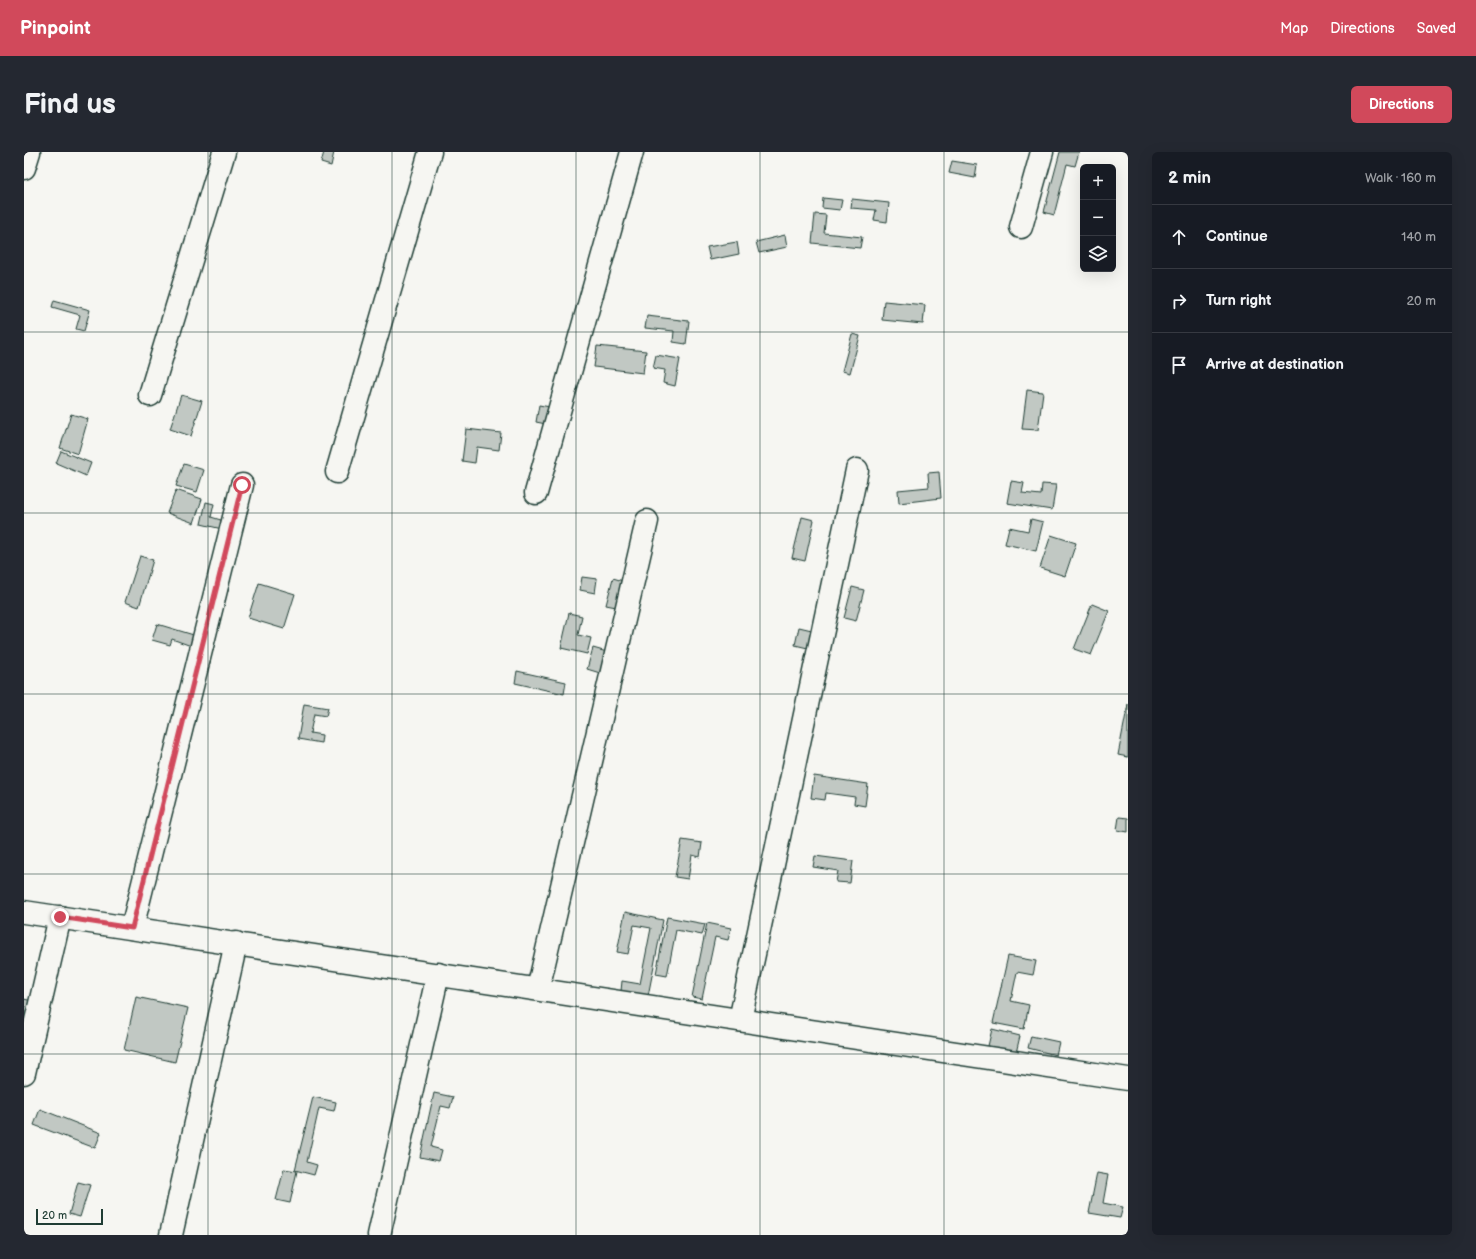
<!DOCTYPE html>
<html lang="en">
<head>
<meta charset="utf-8">
<style>
	body { margin:0; font-family:"Balsamiq Sans",sans-serif; background:#242831; color:#f1f3f6 }
	.controls { position:absolute; right:12px; top:12px; display:grid; overflow:hidden; border-radius:6px; box-shadow:0 4px 16px #0002 }
	.controls button { width:36px; height:36px; display:grid; place-items:center; padding:0; border:0; border-bottom:1px solid #363941; background:#171b24; color:#f1f3f6; font:20px sans-serif }
	.scale { position:absolute; left:12px; bottom:10px; width:67px; box-sizing:border-box; padding-left:4px; border:2px solid #1f3d34; border-top:0; font-size:11px; line-height:14px; white-space:nowrap; color:#1f3d34; -webkit-text-stroke:3px #f6f6f2; paint-order:stroke }
	.stop { position:absolute; width:12px; height:12px; margin:-9px; border:3px solid #d1495b; border-radius:50%; background:#fff }
	.stop.end { background:#d1495b; border-color:#fff; box-shadow:0 1px 4px #0008 }
	.list { margin:0; padding:0; list-style:none }
	h2 { display:flex; justify-content:space-between; align-items:center; height:52px; margin:0; padding:0 16px; font-size:17px }
	h2 small { font-size:13px; font-weight:400; color:#9ea1a6 }
	.list li { display:grid; grid-template-columns:26px 1fr auto; gap:12px; align-items:center; box-sizing:border-box; height:64px; padding:0 16px; border-top:1px solid #363941 }
	.list b { display:block; font-size:15px; white-space:nowrap }
	.list em { font-size:13px; font-style:normal; color:#9ea1a6 }
	.icon { flex:none; width:22px; height:22px; fill:none; stroke:currentColor; stroke-width:2; stroke-linecap:round; stroke-linejoin:round }
	.map { position:relative; flex:none; width:1104px; height:1083px; overflow:hidden; border-radius:6px }
	header { display:flex; align-items:center; gap:24px; box-sizing:border-box; height:56px; padding:0 20px; background:#d1495b; color:#fff }
	header strong { font-size:19px }
	nav { display:flex; gap:22px; margin-inline-start:auto; font-size:14px }
	.intro { display:flex; align-items:center; justify-content:space-between; box-sizing:border-box; height:96px; padding:0 24px }
	h1 { margin:0; font-size:28px }
	.button { padding:10px 18px; border-radius:6px; background:#d1495b; color:#fff; font-size:14px; font-weight:700 }
	main { display:flex; gap:24px; padding:0 24px }
	aside { flex:1; background:#171b24; border-radius:6px; box-shadow:0 4px 16px #0002 }
	.map>svg:first-child { display:block }
</style>
</head>
<body>
<header>
<strong>Pinpoint</strong>
<nav><a>Map</a><a>Directions</a><a>Saved</a></nav>
</header>
<div class="intro"><h1>Find us</h1><a class="button">Directions</a></div>
<main>
<div class="map">
<svg width="1104" height="1083" viewBox="0 0 1104 1083">
	<rect width="100%" height="100%" fill="#f6f6f2"/>
	<filter id="ink" filterUnits="userSpaceOnUse"><feTurbulence type="fractalNoise" baseFrequency=".025" numOctaves="2"/><feDisplacementMap in="SourceGraphic" scale="8" xChannelSelector="R" yChannelSelector="G"/><feConvolveMatrix kernelMatrix="1 2 1 2 8 2 1 2 1" color-interpolation-filters="sRGB"/></filter>
	<g filter="url(#ink)">
		<g fill="#c1c8c3" stroke="#1f3d34">
			<polygon points="300,0 310,0 307,14 297,11"/>
			<polygon points="1036,0 1055,0 1051,14 1043,12 1030,63 1020,60"/>
			<polygon points="928,9 953,13 951,26 925,21"/>
			<polygon points="799,46 818,48 816,58 798,56"/>
			<polygon points="828,47 865,51 863,70 850,68 852,58 827,56"/>
			<polygon points="791,62 802,63 800,81 838,85 836,96 788,91"/>
			<polygon points="761,83 763,95 735,101 732,90"/>
			<polygon points="713,90 715,102 686,108 683,95"/>
			<polygon points="30,148 66,158 60,179 52,177 56,163 28,155"/>
			<polygon points="860,149 901,153 899,172 858,168"/>
			<polygon points="623,164 665,169 662,192 649,190 650,179 621,176"/>
			<polygon points="828,182 836,184 826,221 818,219"/>
			<polygon points="573,194 622,199 619,221 570,215"/>
			<polygon points="632,203 656,207 651,234 639,231 641,218 629,216"/>
			<polygon points="1003,238 1019,240 1014,278 998,277"/>
			<polygon points="157,243 178,249 167,284 146,277"/>
			<polygon points="515,253 526,255 522,272 512,270"/>
			<polygon points="47,262 64,267 54,302 36,296"/>
			<polygon points="442,277 477,281 475,298 453,295 451,311 438,309"/>
			<polygon points="37,299 67,311 62,324 32,311"/>
			<polygon points="160,312 180,318 173,340 152,334"/>
			<polygon points="915,320 917,346 875,351 874,338 905,335 904,321"/>
			<polygon points="987,329 1000,331 998,341 1017,343 1018,332 1032,333 1028,358 983,351"/>
			<polygon points="152,338 178,347 170,371 143,361"/>
			<polygon points="182,350 190,352 187,365 200,369 198,377 177,372"/>
			<polygon points="778,365 790,368 781,409 768,406"/>
			<polygon points="1007,367 1019,370 1012,399 981,392 985,375 1004,379"/>
			<polygon points="1027,383 1052,391 1041,424 1016,416"/>
			<polygon points="116,404 129,408 115,455 101,450"/>
			<polygon points="558,425 573,427 571,441 556,438"/>
			<polygon points="589,426 599,429 592,455 582,453"/>
			<polygon points="235,431 271,442 260,477 224,466"/>
			<polygon points="828,435 840,438 832,469 820,466"/>
			<polygon points="1068,452 1085,459 1067,503 1050,497"/>
			<polygon points="545,461 558,464 554,483 567,486 563,502 537,496"/>
			<polygon points="133,472 173,484 170,495 148,487 146,493 128,488"/>
			<polygon points="775,475 792,479 788,497 771,493"/>
			<polygon points="569,496 583,500 576,521 563,517"/>
			<polygon points="493,519 542,530 540,542 491,531"/>
			<polygon points="280,552 304,556 302,564 290,562 286,581 298,583 297,591 274,587"/>
			<polygon points="1104,552 1104,605 1094,603"/>
			<polygon points="790,624 844,632 841,654 830,652 831,645 802,641 801,648 787,646"/>
			<polygon points="1095,665 1104,666 1104,680 1093,678"/>
			<polygon points="658,688 678,691 676,705 668,703 664,727 651,725"/>
			<polygon points="791,704 829,709 826,731 812,730 814,719 789,715"/>
			<polygon points="601,760 639,768 624,844 597,839 598,829 616,832 627,776 610,773 604,802 593,800"/>
			<polygon points="643,765 681,772 678,783 652,778 643,824 632,822"/>
			<polygon points="683,771 707,776 704,788 691,785 678,847 668,845"/>
			<polygon points="984,804 1012,809 1009,823 993,820 987,849 1005,853 1000,877 969,871"/>
			<polygon points="112,845 164,856 151,910 100,898"/>
			<polygon points="0,847 12,850 9,865 0,863"/>
			<polygon points="968,877 996,884 992,901 964,894"/>
			<polygon points="1007,884 1035,890 1032,903 1004,896"/>
			<polygon points="410,941 429,945 426,956 417,954 407,995 418,998 415,1009 396,1005"/>
			<polygon points="289,945 312,950 310,959 295,956 283,1010 293,1013 290,1023 271,1018"/>
			<polygon points="16,957 77,981 71,996 10,973"/>
			<polygon points="260,1017 273,1019 266,1051 252,1048"/>
			<polygon points="1073,1021 1084,1023 1079,1051 1099,1055 1096,1066 1065,1061"/>
			<polygon points="54,1030 66,1033 56,1065 45,1062"/>
		</g>
		<g fill="none" stroke-linecap="round" stroke-linejoin="round">
			<defs>
				<g id="minor">
					<polyline points="0,16 5,0"/>
					<polyline points="997,75 1018,0"/>
					<polyline points="126,243 200,0"/>
					<polyline points="313,320 406,0"/>
					<polyline points="512,341 608,0"/>
					<polyline points="0,760 1104,927"/>
					<polyline points="108,776 218,333"/>
					<polyline points="514,837 623,369"/>
					<polyline points="716,868 833,318"/>
					<polyline points="0,921 36,765"/>
					<polyline points="147,1083 212,791"/>
					<polyline points="355,1083 414,822"/>
				</g>
			</defs>
			<use href="#minor" stroke="#1f3d34" stroke-width="25"/>
			<use href="#minor" stroke="#f6f6f2" stroke-width="22"/>
		</g>
	</g>
	<g fill="none" stroke-linecap="round" stroke-linejoin="round" filter="url(#ink)">
		<polyline stroke="#d1495b" stroke-width="5" points="36,765 108,776 218,333"/>
	</g>
	<path fill="none" stroke="#1f3d34" stroke-width="1" stroke-opacity="0.55" d="M184,0V1083M368,0V1083M552,0V1083M736,0V1083M920,0V1083M0,180H1104M0,361H1104M0,542H1104M0,722H1104M0,902H1104"/>
</svg>
<div class="controls">
<button>+</button>
<button>−</button>
<button><svg class="icon" aria-label="layers" viewBox="0 0 24 24"><path d="M12 4l9 5-9 5-9-5zM3 14l9 5 9-5"/></svg></button>
</div>
<div class="scale">20 m</div>
<div class="stop" style="left:218px;top:333px"></div>
<div class="stop end" style="left:36px;top:765px"></div>
</div>
<aside>
<h2>2 min<small>Walk · 160 m</small></h2>
<ul class="list">
<li><svg class="icon" aria-label="ahead" viewBox="0 0 24 24"><path d="M12 20V5M6 11l6-6 6 6"/></svg><div><b>Continue</b></div><em>140 m</em></li>
<li><svg class="icon" aria-label="right" viewBox="0 0 24 24"><path d="M7 20v-9h11M14 6l5 5-5 5"/></svg><div><b>Turn right</b></div><em>20 m</em></li>
<li><svg class="icon" aria-label="arrive" viewBox="0 0 24 24"><path d="M6 21V4h12l-3 4 3 4H6"/></svg><div><b>Arrive at destination</b></div></li>
</ul>
</aside>
</main>
</body>
</html>
